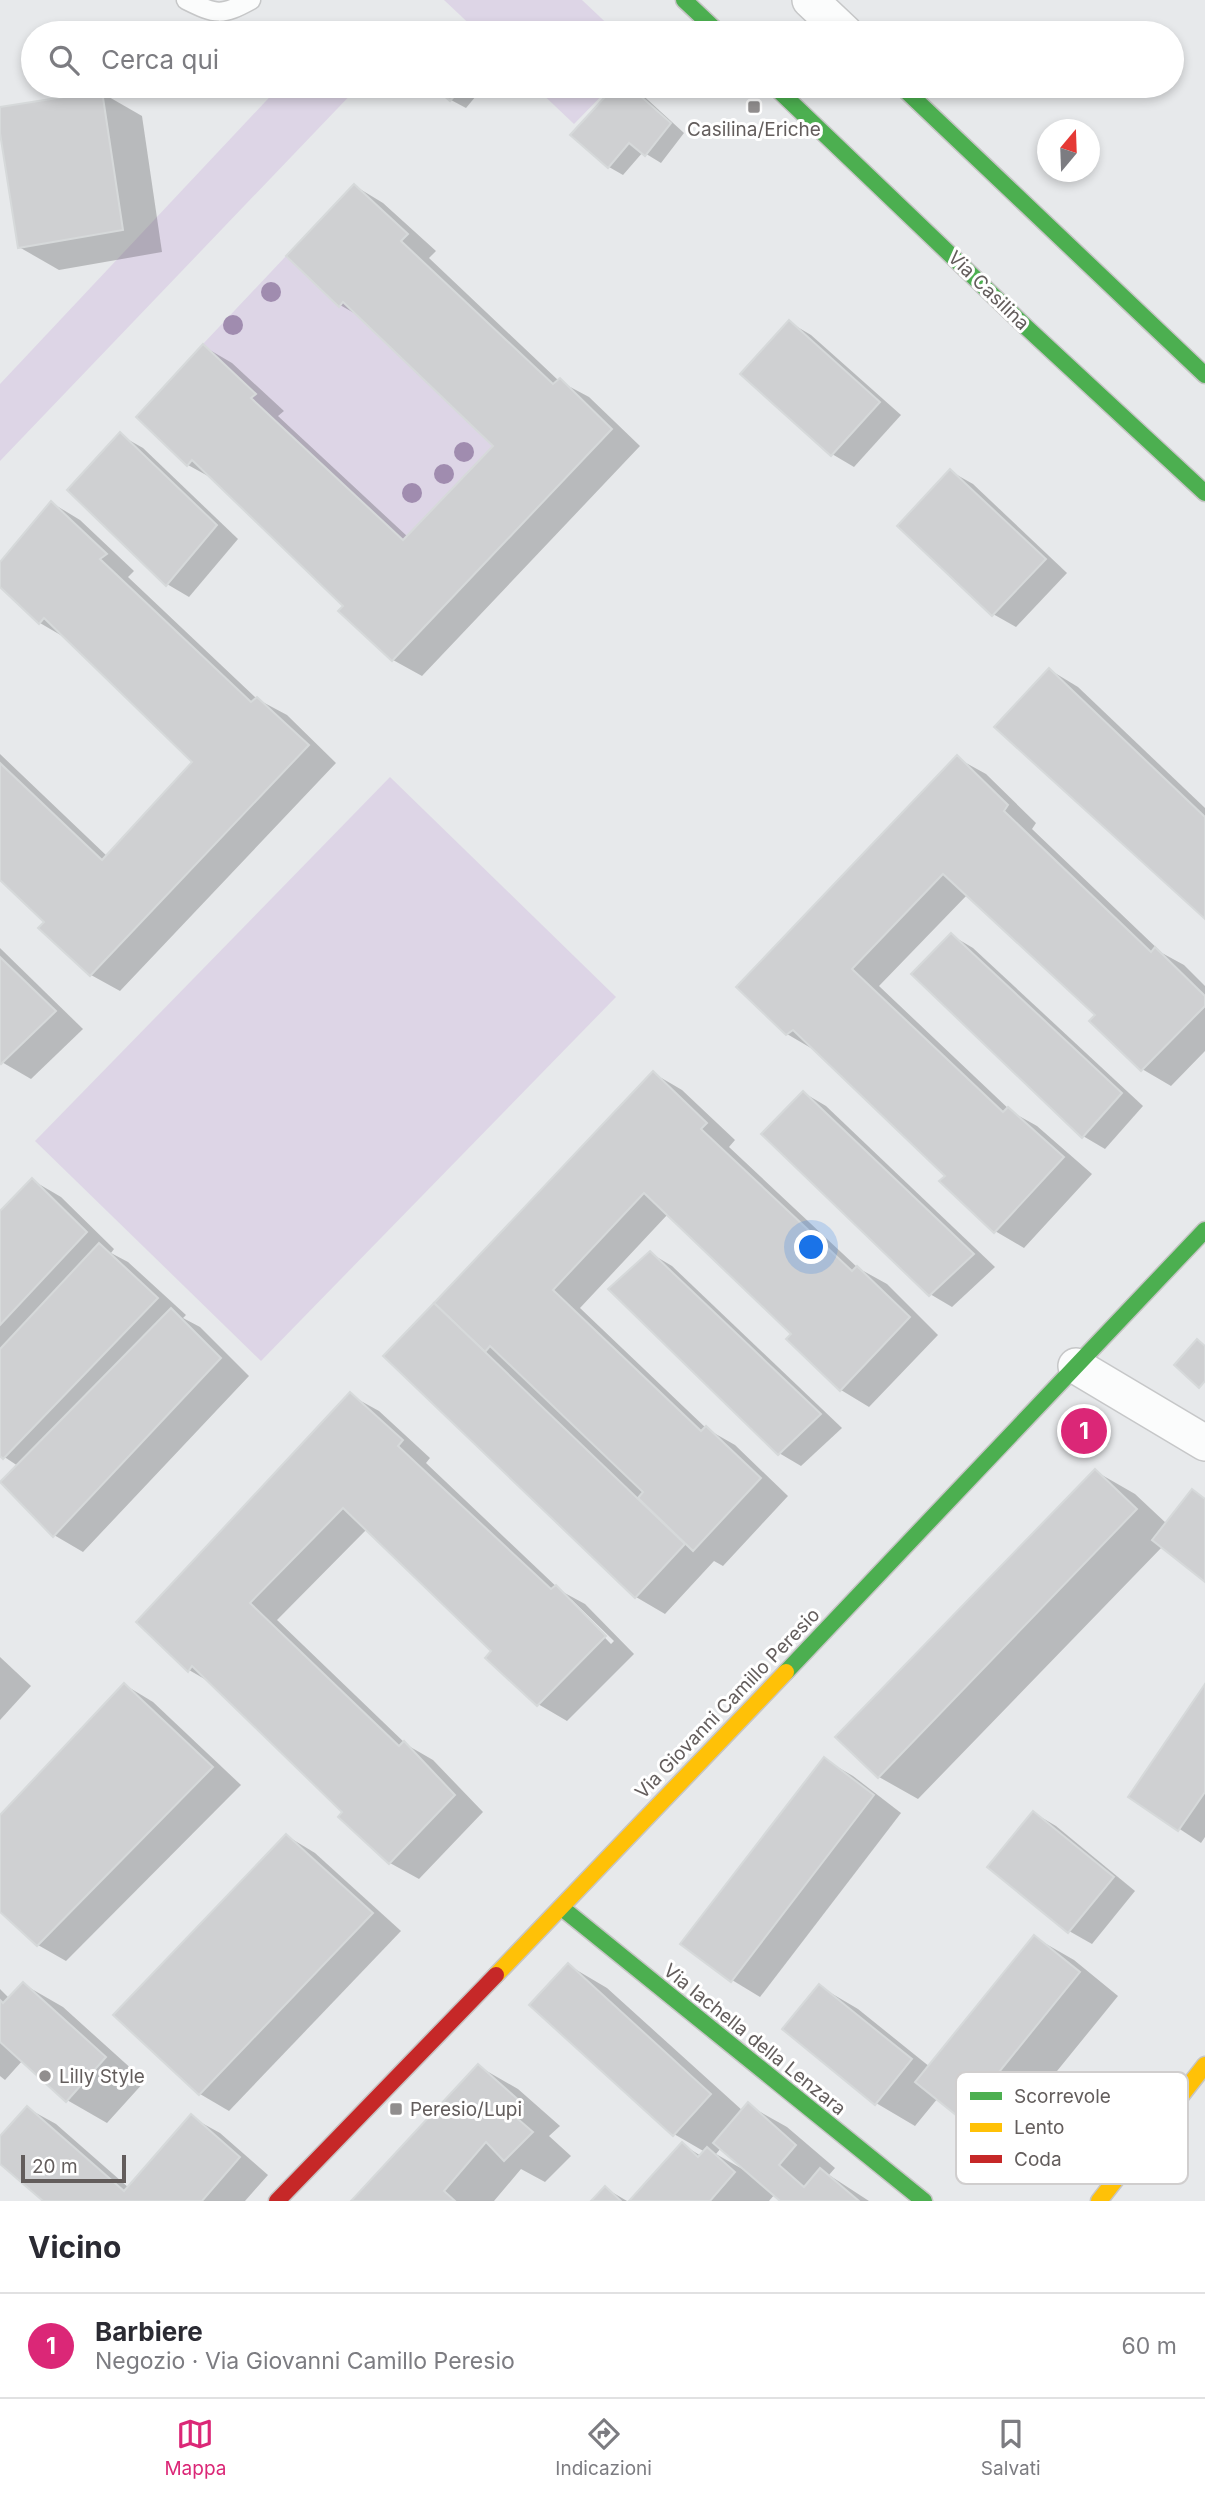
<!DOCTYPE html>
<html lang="it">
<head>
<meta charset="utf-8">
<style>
	body { margin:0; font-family:Inter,sans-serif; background:#f7f7f7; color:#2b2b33 }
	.compass { position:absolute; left:1037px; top:119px; width:63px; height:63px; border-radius:50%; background:#fff; box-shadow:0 4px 10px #0003; rotate:19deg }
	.scale { position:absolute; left:21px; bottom:18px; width:105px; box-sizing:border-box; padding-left:7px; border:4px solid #635d5c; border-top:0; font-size:19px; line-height:24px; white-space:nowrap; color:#635d5c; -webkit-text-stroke:5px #fff; paint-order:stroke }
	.you { position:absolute; left:812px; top:1248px; width:24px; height:24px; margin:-18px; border:5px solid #fff; border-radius:50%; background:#1a73e8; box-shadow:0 0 0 10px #1a73e833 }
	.badge { display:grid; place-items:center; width:46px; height:46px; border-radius:50%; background:#db2777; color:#fff; font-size:23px; font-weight:700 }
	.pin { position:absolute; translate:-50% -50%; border:4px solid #fff; box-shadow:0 2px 7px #0006 }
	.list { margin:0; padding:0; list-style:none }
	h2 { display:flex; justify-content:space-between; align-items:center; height:91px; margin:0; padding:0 28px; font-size:30px }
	h2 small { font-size:23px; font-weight:400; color:#7c7c81 }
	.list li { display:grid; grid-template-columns:46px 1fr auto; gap:21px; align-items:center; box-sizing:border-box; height:105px; padding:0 28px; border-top:2px solid #e1e1e2 }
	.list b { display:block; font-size:26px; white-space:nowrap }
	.list p { margin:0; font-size:23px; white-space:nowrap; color:#7c7c81 }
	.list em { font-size:23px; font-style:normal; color:#7c7c81 }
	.icon { flex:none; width:38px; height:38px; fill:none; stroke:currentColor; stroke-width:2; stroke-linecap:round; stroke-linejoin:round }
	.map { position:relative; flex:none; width:1205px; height:2201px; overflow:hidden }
	.search { position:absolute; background:#fff; box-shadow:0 4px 10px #0003; left:21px; right:21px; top:21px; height:77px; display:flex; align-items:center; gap:18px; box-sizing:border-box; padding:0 24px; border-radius:38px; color:#7c7c81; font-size:26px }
	.sheet { height:196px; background:#fff }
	nav { display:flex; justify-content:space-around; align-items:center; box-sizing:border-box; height:98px; border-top:2px solid #e1e1e2; background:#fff; font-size:19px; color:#7c7c81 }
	nav a { display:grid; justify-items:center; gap:4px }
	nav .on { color:#db2777 }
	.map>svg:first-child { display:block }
</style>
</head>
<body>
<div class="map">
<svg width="1205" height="2201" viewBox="0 0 1205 2201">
	<rect width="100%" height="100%" fill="#e7e9eb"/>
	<g fill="#ddd5e6">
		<polygon points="444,0 582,0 617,33 479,33"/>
		<polygon points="280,86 359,86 0,461 0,384"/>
		<polygon points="534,86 611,86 574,124"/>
		<polygon points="286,256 339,306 343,302 493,446 403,540 251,398 256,393 203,344"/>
		<polygon points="390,777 616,997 261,1361 35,1141"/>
	</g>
	<g fill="#0003" fill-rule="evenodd">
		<polygon points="435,86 476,86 481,90 466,108 451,100"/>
		<polygon points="617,86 630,86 636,89 684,133 661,163 643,152 623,175 609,167 572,134"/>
		<polygon points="102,93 142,116 162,252 59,270 19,247 0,122 0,108"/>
		<polygon points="355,186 383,203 436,251 429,258 559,381 589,397 640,446 422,676 393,660 340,611 346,606 217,481 188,465 203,346 232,363 284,411 278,416 408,537 496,446 361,317 340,305 288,256"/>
		<polygon points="789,322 811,335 901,415 854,467 832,454"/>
		<polygon points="120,435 143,448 238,539 189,597 167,584"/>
		<polygon points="950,471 973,484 1067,573 1016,627 993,614"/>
		<polygon points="52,503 80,520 134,571 128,577 257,699 287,715 336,763 120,991 91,975 41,928 46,922 0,878 0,754 108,857 195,762 69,640 40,623 0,585 0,564"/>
		<polygon points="1050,670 1078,687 1205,808 1205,917"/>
		<polygon points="957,758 986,774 1036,823 1032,829 1162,953 1184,965 1205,986 1205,1051 1171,1086 1142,1069 1097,1015 968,894 879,986 1012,1112 1037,1126 1092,1174 1024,1248 995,1231 948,1176 816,1051 787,1034"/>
		<polygon points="951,935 973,948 1143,1106 1105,1149 1083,1136"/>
		<polygon points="0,948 83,1029 31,1079 0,1061"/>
		<polygon points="653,1073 682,1090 735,1140 729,1147 858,1268 887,1284 938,1335 869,1407 841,1390 793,1333 668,1214 580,1308 707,1429 735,1445 788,1496 723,1566 714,1561 665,1614 636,1597 386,1356"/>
		<polygon points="804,1093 826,1106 995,1267 952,1307 930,1294"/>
		<polygon points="32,1180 61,1197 114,1249 111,1253 128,1262 186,1315 183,1318 200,1327 249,1376 83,1552 54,1535 18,1466 0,1454 0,1214"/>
		<polygon points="650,1253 672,1266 842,1428 801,1466 779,1453"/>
		<path d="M350,1395L379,1411L430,1458L426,1463L561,1591L585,1604L634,1654L567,1721L538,1704L493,1651L367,1529L277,1620L407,1745L433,1760L483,1812L419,1879L390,1863L345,1811L215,1685L189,1670ZM564,1596L572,1600L614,1641L611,1644Z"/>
		<polygon points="1095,1471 1135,1494 1167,1524 1192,1491 1205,1499 1205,1579 1163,1546 918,1799 879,1777"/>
		<polygon points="0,1657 31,1686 0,1720"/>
		<polygon points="125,1685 153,1702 241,1785 66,1961 38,1945 0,1910 0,1818"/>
		<polygon points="1205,1687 1205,1837 1201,1843 1131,1797"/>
		<polygon points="824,1759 853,1776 901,1813 760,1997 732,1980"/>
		<polygon points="1034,1813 1056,1826 1135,1891 1092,1944 1069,1931 990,1867"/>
		<polygon points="287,1836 315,1853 401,1931 229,2111 200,2094 116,2015"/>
		<polygon points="1034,1937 1074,1960 1118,1996 1001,2140 962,2117 938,2098 915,2126 876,2103 819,1986 858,2009 930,2067"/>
		<path d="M568,1965L607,1988L743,2111L748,2105L787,2127L835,2168L829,2175L869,2201H783L775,2194L769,2201H631L682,2144L701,2156L705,2152L674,2134ZM721,2148L745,2169L744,2170L716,2154Z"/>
		<polygon points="23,1984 63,2007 145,2081 107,2123 67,2100 23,2060 5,2080 0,2076 0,1989 10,1999"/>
		<polygon points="478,2066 518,2089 560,2126 549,2136 571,2156 545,2182 521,2169 494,2201 353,2201"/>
		<polygon points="27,2108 56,2124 129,2188 191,2117 220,2133 268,2175 245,2201 45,2201 0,2161 0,2139"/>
		<polygon points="605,2188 627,2201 594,2201"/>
	</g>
	<g fill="#cfd0d2" stroke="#d6d9da" stroke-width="2">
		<polygon points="433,86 463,86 450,101"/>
		<polygon points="615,86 629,86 671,123 645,156 629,143 608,168 570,135"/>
		<polygon points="102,91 123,230 18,248 0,133 0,107"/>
		<polygon points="354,184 408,234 401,241 553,384 560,378 612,429 392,661 338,611 343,606 192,460 187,466 136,417 203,344 256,394 251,398 403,540 493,446 343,302 339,307 286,256"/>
		<polygon points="789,320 880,402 831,456 740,374"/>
		<polygon points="120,432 217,525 166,586 67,490"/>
		<polygon points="950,469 1046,559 992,616 897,526"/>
		<polygon points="51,501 107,554 100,559 251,702 257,697 309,745 90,976 38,928 44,922 0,880 0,763 102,860 192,762 44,618 39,624 0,587 0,562"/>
		<polygon points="1049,668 1205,817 1205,919 994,727"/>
		<polygon points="957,755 1008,805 1004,811 1151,952 1155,947 1205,996 1205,1006 1141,1071 1089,1021 1095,1015 943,874 852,969 1003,1112 1008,1107 1064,1157 994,1233 939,1181 945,1176 793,1030 786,1035 736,987"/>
		<polygon points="951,933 1122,1093 1082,1138 911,974"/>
		<polygon points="0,957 56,1011 1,1064 0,1063"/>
		<polygon points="653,1071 707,1123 701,1129 852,1271 857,1266 910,1317 840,1391 786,1339 791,1334 644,1193 553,1290 701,1431 706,1426 761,1478 693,1551 638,1498 643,1492 490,1346 485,1352 434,1303"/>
		<polygon points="803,1091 974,1254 929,1296 761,1134"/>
		<polygon points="32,1178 87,1232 0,1325 0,1211"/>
		<polygon points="99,1243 158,1298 3,1459 0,1456 0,1349"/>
		<polygon points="650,1251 821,1414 778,1455 608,1289"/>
		<polygon points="434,1303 685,1544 635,1598 383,1356"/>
		<polygon points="171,1308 221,1358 53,1537 0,1482"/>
		<polygon points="1197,1339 1205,1346 1205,1381 1199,1388 1174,1365"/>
		<polygon points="350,1392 403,1440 398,1446 551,1589 556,1585 606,1636 537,1706 485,1658 491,1651 343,1508 250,1603 399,1746 404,1741 455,1795 389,1864 338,1817 342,1812 192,1666 188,1672 136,1622"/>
		<polygon points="1095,1469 1137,1509 878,1778 835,1737"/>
		<polygon points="1192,1489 1205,1499 1205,1582 1152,1540"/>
		<polygon points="124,1683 213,1767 37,1946 0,1912 0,1815"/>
		<polygon points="1205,1684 1205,1792 1178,1831 1128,1797"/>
		<polygon points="824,1757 874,1795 731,1982 680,1944"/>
		<polygon points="1033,1811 1114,1877 1068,1933 987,1867"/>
		<polygon points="286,1834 373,1913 199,2095 113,2015"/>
		<polygon points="1034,1935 1080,1972 961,2119 915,2082"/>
		<polygon points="568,1963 711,2094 673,2136 529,2005"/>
		<polygon points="23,1982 106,2057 66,2102 0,2042 0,2000 3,2003"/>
		<polygon points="819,1984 912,2059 875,2105 782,2029"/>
		<polygon points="478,2064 522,2103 511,2113 533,2132 504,2161 486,2142 444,2191 455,2201 351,2201"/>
		<polygon points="748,2102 796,2145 779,2165 804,2187 820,2168 859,2201 780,2201 713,2143"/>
		<polygon points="27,2106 124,2191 191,2114 240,2157 202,2201 43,2201 0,2164 0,2136"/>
		<polygon points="682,2142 698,2157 707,2147 735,2172 710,2201 629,2201"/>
		<polygon points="605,2186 621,2201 591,2201"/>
	</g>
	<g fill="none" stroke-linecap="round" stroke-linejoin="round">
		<defs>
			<path id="lane" d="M186,0C216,15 222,16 251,0"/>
			<g id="street">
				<polyline points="810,0 845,33"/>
				<polyline points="1076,1366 1205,1443"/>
			</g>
			<g id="fast">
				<polyline points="684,0 719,33"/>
				<polyline points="774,86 1026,327 1205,493"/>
				<polyline points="901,86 1205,375"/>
				<polyline points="786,1672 1205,1230"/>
				<polyline points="562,1908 924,2201"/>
			</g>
			<g id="slow">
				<polyline points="496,1975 786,1672"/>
				<polyline points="1099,2201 1205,2065"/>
			</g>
			<polyline id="jam" points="277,2201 496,1975"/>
		</defs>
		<use href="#lane" stroke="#c6c7c8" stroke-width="21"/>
		<use href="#street" stroke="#c6c7c8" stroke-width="38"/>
		<use href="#fast" stroke="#c6c5c5" stroke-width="19"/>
		<use href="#slow" stroke="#c6c5c5" stroke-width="19"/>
		<use href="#jam" stroke="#c6c5c5" stroke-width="19"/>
		<use href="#lane" stroke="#fbfcfc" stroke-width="18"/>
		<use href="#street" stroke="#fbfcfc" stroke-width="35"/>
		<use href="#fast" stroke="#4caf50" stroke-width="16"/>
		<use href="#slow" stroke="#ffc107" stroke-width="16"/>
		<use href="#jam" stroke="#c62828" stroke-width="16"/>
	</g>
	<g fill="#a08caf">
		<circle cx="271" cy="292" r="10"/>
		<circle cx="233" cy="325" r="10"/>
		<circle cx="464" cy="452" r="10"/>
		<circle cx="444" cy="474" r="10"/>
		<circle cx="412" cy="493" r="10"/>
	</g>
	<g fill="#918e8e" stroke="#fff" stroke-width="2.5">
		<rect x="747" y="100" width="14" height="14" rx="3.5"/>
		<circle cx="45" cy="2076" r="7"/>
		<rect x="389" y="2102" width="14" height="14" rx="3.5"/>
	</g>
	<g text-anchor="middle" stroke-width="6" stroke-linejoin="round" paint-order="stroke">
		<g font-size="19" fill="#635d5c" stroke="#fff" text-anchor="start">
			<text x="754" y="136" text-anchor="middle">Casilina/Eriche</text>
			<text x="59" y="2083">Lilly Style</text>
			<text x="410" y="2116">Peresio/Lupi</text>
		</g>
		<g font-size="19" fill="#635d5c" stroke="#fff">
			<text transform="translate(989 290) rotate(44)" y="7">Via Casilina</text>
			<text transform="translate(727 1703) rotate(-46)" y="7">Via Giovanni Camillo Peresio</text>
			<text transform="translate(755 2039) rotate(39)" y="7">Via Iachella della Lenzara</text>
		</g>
	</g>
	<rect x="956" y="2072" width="232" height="112" rx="10" fill="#fff" stroke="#d0cece" stroke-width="2"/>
	<rect x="970" y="2092" width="32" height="8" fill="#4caf50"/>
	<rect x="970" y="2123" width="32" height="9" fill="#ffc107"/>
	<rect x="970" y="2155" width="32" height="8" fill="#c62828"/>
	<g font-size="19" fill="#635d5c">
		<text x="1014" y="2103">Scorrevole</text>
		<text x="1014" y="2134">Lento</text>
		<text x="1014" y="2166">Coda</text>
	</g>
</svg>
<svg class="compass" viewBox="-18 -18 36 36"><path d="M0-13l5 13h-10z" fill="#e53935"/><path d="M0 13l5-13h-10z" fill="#7c7c81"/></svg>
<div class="scale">20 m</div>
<div class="you"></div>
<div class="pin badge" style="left:1084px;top:1431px">1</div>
<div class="search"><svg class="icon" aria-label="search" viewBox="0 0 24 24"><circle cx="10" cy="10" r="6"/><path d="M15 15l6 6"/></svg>Cerca qui</div>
</div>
<section class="sheet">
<h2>Vicino<small></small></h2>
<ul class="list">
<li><span class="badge">1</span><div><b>Barbiere</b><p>Negozio · Via Giovanni Camillo Peresio</p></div><em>60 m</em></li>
</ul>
</section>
<nav>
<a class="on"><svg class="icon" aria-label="map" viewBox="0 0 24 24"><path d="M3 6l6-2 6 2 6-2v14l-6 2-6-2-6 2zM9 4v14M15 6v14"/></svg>Mappa</a>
<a><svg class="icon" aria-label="directions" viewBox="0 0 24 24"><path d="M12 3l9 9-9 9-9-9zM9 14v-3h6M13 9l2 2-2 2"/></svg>Indicazioni</a>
<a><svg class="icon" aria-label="saved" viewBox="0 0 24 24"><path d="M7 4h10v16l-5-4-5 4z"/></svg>Salvati</a>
</nav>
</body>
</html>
